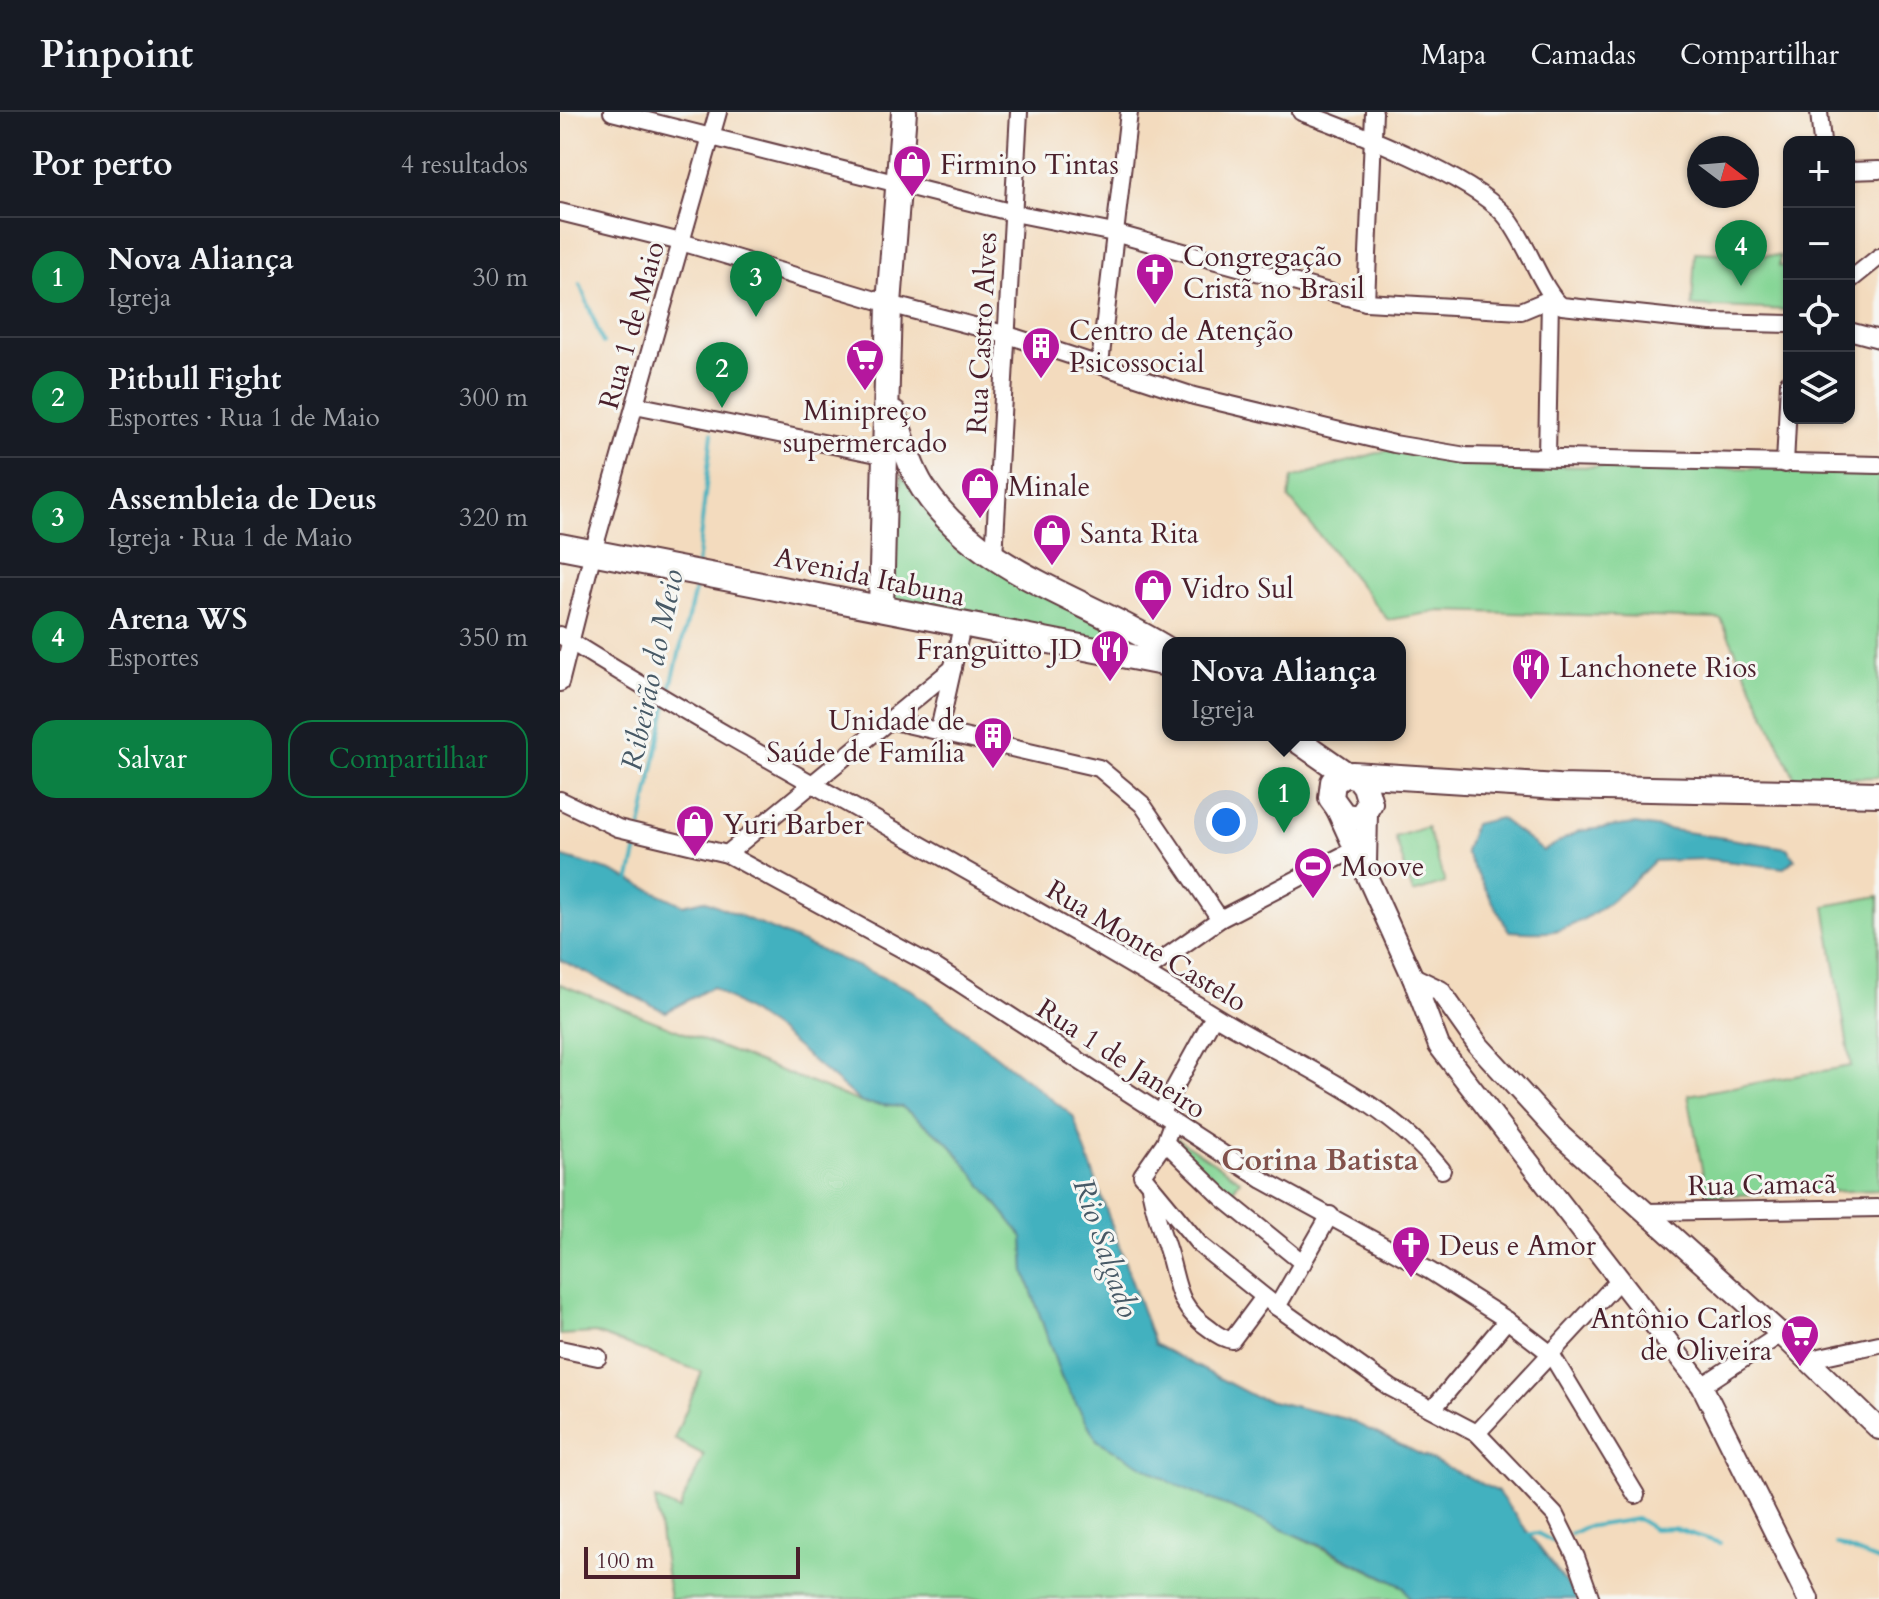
<!DOCTYPE html>
<html lang="pt">
<head>
<meta charset="utf-8">
<style>
	body { margin:0; font-family:Cardo,serif; background:#242831; color:#f1f3f6 }
	.controls { position:absolute; right:24px; top:24px; display:grid; overflow:hidden; border-radius:16px; box-shadow:0 2px 6px #0004 }
	.controls button { width:72px; height:72px; display:grid; place-items:center; padding:0; border:0; border-bottom:2px solid #363941; background:#171b24; color:#f1f3f6; font:40px sans-serif }
	.compass { position:absolute; left:1127px; top:24px; width:72px; height:72px; border-radius:50%; background:#171b24; box-shadow:0 2px 6px #0004; rotate:106deg }
	.scale { position:absolute; left:24px; bottom:20px; width:216px; box-sizing:border-box; padding-left:8px; border:4px solid #4a1f2b; border-top:0; font-size:22px; line-height:28px; white-space:nowrap; color:#4a1f2b; -webkit-text-stroke:6px #f6f6f2; paint-order:stroke }
	.you { position:absolute; left:666px; top:710px; width:28px; height:28px; margin:-20px; border:6px solid #fff; border-radius:50%; background:#1a73e8; box-shadow:0 0 0 12px #1a73e833 }
	.badge { display:grid; place-items:center; width:52px; height:52px; border-radius:50%; background:#0b8043; color:#fff; font-size:26px; font-weight:700 }
	.pin { position:absolute; translate:-50% -66px; filter:drop-shadow(0 2px 4px #0008) }
	.pin::after { content:''; position:absolute; top:42px; width:28px; height:24px; background:inherit; clip-path:polygon(0 0,100% 0,50% 100%) }
	.popup { position:absolute; left:602px; top:525px; width:244px; height:104px; box-sizing:border-box; display:grid; place-content:center; border-radius:16px; background:#171b24; filter:drop-shadow(0 2px 6px #0005); font-size:26px; white-space:nowrap; color:#9ea1a6 }
	.popup b { font-size:30px; color:#f1f3f6 }
	.popup::after { content:''; position:absolute; left:50%; top:100%; margin-left:-16px; border:16px solid transparent; border-top-color:#171b24 }
	.list { margin:0; padding:0; list-style:none }
	h2 { display:flex; justify-content:space-between; align-items:center; height:104px; margin:0; padding:0 32px; font-size:34px }
	h2 small { font-size:26px; font-weight:400; color:#9ea1a6 }
	.list li { display:grid; grid-template-columns:52px 1fr auto; gap:24px; align-items:center; box-sizing:border-box; height:120px; padding:0 32px; border-top:2px solid #363941 }
	.list b { display:block; font-size:30px; white-space:nowrap }
	.list p { margin:0; font-size:26px; white-space:nowrap; color:#9ea1a6 }
	.list em { font-size:26px; font-style:normal; color:#9ea1a6 }
	.actions { display:flex; gap:16px; padding:24px 32px }
	.actions a { flex:1; padding:18px 0; border:2px solid #0b8043; border-radius:24px; text-align:center; font-size:28px; color:#0b8043 }
	.actions .main { background:#0b8043; color:#fff }
	.icon { flex:none; width:44px; height:44px; fill:none; stroke:currentColor; stroke-width:2; stroke-linecap:round; stroke-linejoin:round }
	.map { position:relative; flex:none; width:1319px; height:1487px; overflow:hidden }
	header { display:flex; align-items:center; gap:48px; box-sizing:border-box; height:112px; padding:0 40px; background:#171b24; border-bottom:2px solid #363941 }
	header strong { font-size:38px }
	nav { display:flex; gap:44px; margin-inline-start:auto; font-size:28px }
	main { display:flex }
	aside { flex:1; background:#171b24 }
	.map>svg:first-child { display:block }
</style>
</head>
<body>
<header>
<strong>Pinpoint</strong>
<nav><a>Mapa</a><a>Camadas</a><a>Compartilhar</a></nav>
</header>
<main>
<aside>
<h2>Por perto<small>4 resultados</small></h2>
<ul class="list">
<li><span class="badge">1</span><div><b>Nova Aliança</b><p>Igreja</p></div><em>30 m</em></li>
<li><span class="badge">2</span><div><b>Pitbull Fight</b><p>Esportes · Rua 1 de Maio</p></div><em>300 m</em></li>
<li><span class="badge">3</span><div><b>Assembleia de Deus</b><p>Igreja · Rua 1 de Maio</p></div><em>320 m</em></li>
<li><span class="badge">4</span><div><b>Arena WS</b><p>Esportes</p></div><em>350 m</em></li>
</ul>
<div class="actions"><a class="main">Salvar</a><a>Compartilhar</a></div>
</aside>
<div class="map">
<svg width="1319" height="1487" viewBox="0 0 1319 1487">
	<rect width="100%" height="100%" fill="#f6f6f2"/>
	<filter id="ink" filterUnits="userSpaceOnUse"><feTurbulence type="fractalNoise" baseFrequency=".0125" numOctaves="2"/><feDisplacementMap in="SourceGraphic" scale="16" xChannelSelector="R" yChannelSelector="G"/><feConvolveMatrix kernelMatrix="1 2 1 2 8 2 1 2 1" color-interpolation-filters="sRGB"/></filter>
	<filter id="wash" filterUnits="userSpaceOnUse"><feTurbulence type="fractalNoise" baseFrequency=".006" numOctaves="4" result="noise"/><feDisplacementMap in="SourceGraphic" scale="32" xChannelSelector="R" yChannelSelector="G"/><feGaussianBlur stdDeviation="1.8" result="paint"/><feColorMatrix in="noise" values="0 0 0 0 0 0 0 0 0 0 0 0 0 0 0 0 0 1.4 0 .05"/><feComposite in="paint" operator="in"/></filter>
	<g filter="url(#wash)">
		<rect width="100%" height="100%" fill="#f3dbbe"/>
		<g fill="#86d696" stroke="#687a60" stroke-width="2">
			<polygon points="1135,140 1220,144 1219,154 1229,155 1229,198 1132,194"/>
			<polygon points="827,338 939,354 1319,357 1319,665 1235,667 1161,507 880,499 828,508 729,386 732,366"/>
			<polygon points="341,363 395,436 604,542 427,510 333,486"/>
			<polygon points="867,715 885,771 853,781 835,725"/>
			<polygon points="1319,784 1319,1078 1147,1084 1128,983 1291,954 1265,794"/>
			<polygon points="0,872 302,991 342,995 388,1030 463,1125 465,1160 501,1265 537,1328 844,1475 850,1487 110,1487 95,1387 119,1398 144,1343 114,1327 142,1260 35,1221 0,1223"/>
			<polygon points="612,1023 680,1068 669,1084 608,1031"/>
		</g>
		<g fill="#43b1bf" stroke="#466875" stroke-width="2">
			<path d="M940,706L983,739L1019,719L1075,712L1227,736L1235,747L1224,756L1147,747L1094,749C1069,775 1025,816 987,820C975,821 962,820 949,819L905,740L914,712Z"/>
			<polygon points="0,744 51,759 123,793 144,788 352,878 513,1004 594,1232 695,1285 787,1307 937,1379 1018,1487 850,1487 844,1475 766,1436 612,1371 537,1328 501,1265 465,1160 463,1125 388,1030 342,995 302,991 219,920 152,875 106,900 0,848"/>
		</g>
		<g fill="none" stroke-linecap="round" stroke-linejoin="round">
			<g stroke="#43b1bf" stroke-width="4">
				<polyline points="20,172 43,231"/>
				<polyline points="137,454 152,321"/>
				<polyline points="109,582 137,470"/>
				<polyline points="81,715 107,591"/>
				<polyline points="69,770 80,724"/>
				<polyline points="1011,1422 1025,1415 1078,1407 1094,1417 1113,1416 1160,1431"/>
				<polyline points="966,1423 977,1421 992,1429 1002,1425"/>
				<polyline points="1276,1432 1319,1449"/>
			</g>
		</g>
	</g>
	<g filter="url(#ink)">
		<g fill="none" stroke-linecap="round" stroke-linejoin="round">
			<defs>
				<g id="minor">
					<polyline points="52,0 454,101 554,121 806,190 961,199 990,187 987,344"/>
					<path d="M741,0C794,19 908,63 944,102C966,126 983,182 1002,194L1151,210L1229,212"/>
					<polyline points="1259,0 1262,30"/>
					<polyline points="1289,59 1319,58"/>
					<polyline points="0,100 121,130 329,192 448,223 634,284 834,332 906,344 1319,353"/>
					<polyline points="1289,169 1319,145"/>
					<polyline points="806,190 814,0"/>
					<polyline points="1289,219 1319,227"/>
					<polyline points="540,252 569,0"/>
					<polyline points="75,293 327,344"/>
					<polyline points="1225,352 1229,270"/>
					<polyline points="434,445 459,0"/>
					<path d="M0,523C214,657 439,771 654,903C731,951 825,985 882,1058"/>
					<polyline points="0,571 33,440 158,0"/>
					<polyline points="329,608 539,656 582,692 660,807"/>
					<polyline points="379,618 402,514"/>
					<polyline points="0,688 58,716 167,742 375,855 703,1068 870,1159 947,1208 991,1242 1076,1383"/>
					<polyline points="167,742 393,556"/>
					<polyline points="586,859 660,807 805,732"/>
					<polyline points="600,1002 654,904"/>
					<polyline points="612,1011 605,1030 582,1063 640,1133 717,1195 831,1276 917,1321 995,1403 1016,1445 1031,1487"/>
					<polyline points="605,1030 663,1086 743,1151"/>
					<path d="M590,1075C593,1097 600,1114 607,1136C619,1172 614,1192 650,1217C657,1223 663,1227 672,1228L704,1185"/>
					<polyline points="1086,1100 1319,1096"/>
					<polyline points="717,1195 770,1103"/>
					<polyline points="0,1237 38,1245"/>
					<polyline points="1246,1248 1319,1232"/>
					<polyline points="1142,1274 1221,1222"/>
					<polyline points="873,1297 947,1208"/>
					<polyline points="917,1321 1060,1167"/>
				</g>
				<g id="tertiary">
					<polyline points="777,698 853,866 879,934 1142,1274 1248,1487"/>
					<polyline points="806,752 807,700"/>
					<polyline points="853,866 880,879 919,934 1002,1025 1221,1222 1319,1317"/>
				</g>
				<g id="secondary">
					<path d="M334,301C342,326 349,354 363,376C419,461 526,486 608,538"/>
					<polyline points="0,434 608,552"/>
					<polyline points="321,495 329,192 344,0"/>
					<polyline points="730,623 786,662 798,665 805,674 810,691 800,706 784,704 771,686 773,670 786,662"/>
					<polyline points="792,662 998,675 1319,682"/>
				</g>
			</defs>
			<use href="#minor" stroke="#633b41" stroke-width="20"/>
			<use href="#tertiary" stroke="#633b41" stroke-width="24"/>
			<use href="#secondary" stroke="#633b41" stroke-width="28"/>
			<use href="#minor" stroke="#fff" stroke-width="16"/>
			<use href="#tertiary" stroke="#fff" stroke-width="20"/>
			<use href="#secondary" stroke="#fff" stroke-width="24"/>
		</g>
	</g>
	<defs>
		<symbol id="shop-pin" viewBox="-11 -11 22 30"><path d="M0 17L-7.5 6A9.5 9.5 0 1 1 7.5 6Z" fill="#b5179e" stroke="#f6f6f2"/><path d="M-5-2.5h2.3a2.7 3.5 0 0 1 5.4 0H5L5.5 6h-11ZM-1.5-2.5h3a1.5 2.3 0 0 0-3 0Z" fill="#fff"/></symbol>
		<symbol id="church-pin" viewBox="-11 -11 22 30"><path d="M0 17L-7.5 6A9.5 9.5 0 1 1 7.5 6Z" fill="#b5179e" stroke="#f6f6f2"/><path d="M-1.2-6h2.4v3.5h3.3v2.4h-3.3V6h-2.4V-.1h-3.3v-2.4h3.3Z" fill="#fff"/></symbol>
		<symbol id="building-pin" viewBox="-11 -11 22 30"><path d="M0 17L-7.5 6A9.5 9.5 0 1 1 7.5 6Z" fill="#b5179e" stroke="#f6f6f2"/><path d="M-4-6H4V6H1V3H-1V6H-4ZM-2.5-4.3h1.7v1.8h-1.7ZM.8-4.3h1.7v1.8H.8ZM-2.5-1h1.7V.8h-1.7ZM.8-1h1.7V.8H.8Z" fill="#fff"/></symbol>
		<symbol id="supermarket-pin" viewBox="-11 -11 22 30"><path d="M0 17L-7.5 6A9.5 9.5 0 1 1 7.5 6Z" fill="#b5179e" stroke="#f6f6f2"/><path d="M-6-5.5h2.5l.6 2H6L4.5 2H-2.5L-4.4-4H-6ZM-1.5 3.2a1.3 1.3 0 1 0 .1 0ZM3 3.2a1.3 1.3 0 1 0 .1 0Z" fill="#fff"/></symbol>
		<symbol id="restaurant-pin" viewBox="-11 -11 22 30"><path d="M0 17L-7.5 6A9.5 9.5 0 1 1 7.5 6Z" fill="#b5179e" stroke="#f6f6f2"/><path d="M-5-6h1v4h1v-4h1v4h1v-4h1v5L-1.5 .5V6h-2V.5L-5-1ZM5-6V6H3V1.5H1.5Q1.5-4 5-6Z" fill="#fff"/></symbol>
		<symbol id="stadium-pin" viewBox="-11 -11 22 30"><path d="M0 17L-7.5 6A9.5 9.5 0 1 1 7.5 6Z" fill="#b5179e" stroke="#f6f6f2"/><path d="M0-5a6.5 5 0 1 0 0 10a6.5 5 0 1 0 0-10ZM-3.5-1.8h7v3.6h-7Z" fill="#fff"/></symbol>
	</defs>
	<g fill-rule="evenodd">
		<use href="#shop-pin" x="330" y="30" width="44" height="60"/>
		<use href="#church-pin" x="573" y="138" width="44" height="60"/>
		<use href="#building-pin" x="459" y="212" width="44" height="60"/>
		<use href="#supermarket-pin" x="283" y="224" width="44" height="60"/>
		<use href="#shop-pin" x="398" y="352" width="44" height="60"/>
		<use href="#shop-pin" x="470" y="399" width="44" height="60"/>
		<use href="#shop-pin" x="571" y="454" width="44" height="60"/>
		<use href="#restaurant-pin" x="528" y="515" width="44" height="60"/>
		<use href="#restaurant-pin" x="949" y="533" width="44" height="60"/>
		<use href="#building-pin" x="411" y="602" width="44" height="60"/>
		<use href="#shop-pin" x="113" y="690" width="44" height="60"/>
		<use href="#stadium-pin" x="731" y="732" width="44" height="60"/>
		<use href="#church-pin" x="829" y="1111" width="44" height="60"/>
		<use href="#supermarket-pin" x="1218" y="1200" width="44" height="60"/>
	</g>
	<g text-anchor="middle" stroke-width="6" stroke-linejoin="round" paint-order="stroke">
		<g font-size="28" fill="#4a1f2b" stroke="#f6f6f2" text-anchor="start">
			<text x="380" y="62">Firmino Tintas</text>
			<text x="623" y="154">Congregação<tspan x="623" dy="32">Cristã no Brasil</tspan></text>
			<text x="509" y="228">Centro de Atenção<tspan x="509" dy="32">Psicossocial</tspan></text>
			<text x="305" y="308" text-anchor="middle">Minipreço<tspan x="305" dy="32">supermercado</tspan></text>
			<text x="448" y="384">Minale</text>
			<text x="520" y="431">Santa Rita</text>
			<text x="621" y="486">Vidro Sul</text>
			<text x="522" y="547" text-anchor="end">Franguitto JD</text>
			<text x="999" y="565">Lanchonete Rios</text>
			<text x="405" y="618" text-anchor="end">Unidade de<tspan x="405" dy="32">Saúde de Família</tspan></text>
			<text x="163" y="722">Yuri Barber</text>
			<text x="781" y="764">Moove</text>
			<text x="879" y="1143">Deus e Amor</text>
			<text x="1212" y="1216" text-anchor="end">Antônio Carlos<tspan x="1212" dy="32">de Oliveira</tspan></text>
		</g>
		<g font-size="28" fill="#4a1f2b" stroke="#f6f6f2">
			<text transform="translate(71 213) rotate(-74)" y="10">Rua 1 de Maio</text>
			<text transform="translate(421 221) rotate(-87)" y="10">Rua Castro Alves</text>
			<text transform="translate(310 464) rotate(12)" y="10">Avenida Itabuna</text>
			<text transform="translate(587 833) rotate(31)" y="10">Rua Monte Castelo</text>
			<text transform="translate(562 946) rotate(33)" y="10">Rua 1 de Janeiro</text>
			<text transform="translate(1202 1072) rotate(-1)" y="10">Rua Camacã</text>
		</g>
		<g font-size="30" font-style="italic" fill="#475966" stroke="#f6f6f2">
			<text transform="translate(92 558) rotate(-78)" y="10">Ribeirão do Meio</text>
			<text transform="translate(546 1136) rotate(71)" y="10">Rio Salgado</text>
		</g>
		<g font-size="30" font-weight="bold" fill="#82524c" stroke="#f6f6f2">
			<text x="760" y="1058">Corina Batista</text>
		</g>
	</g>
</svg>
<div class="controls">
<button>+</button>
<button>−</button>
<button><svg class="icon" aria-label="locate" viewBox="0 0 24 24"><circle cx="12" cy="12" r="6"/><path d="M12 2v4M12 18v4M2 12h4M18 12h4"/></svg></button>
<button><svg class="icon" aria-label="layers" viewBox="0 0 24 24"><path d="M12 4l9 5-9 5-9-5zM3 14l9 5 9-5"/></svg></button>
</div>
<svg class="compass" viewBox="-18 -18 36 36"><path d="M0-13l5 13h-10z" fill="#e53935"/><path d="M0 13l5-13h-10z" fill="#9ea1a6"/></svg>
<div class="scale">100 m</div>
<div class="you"></div>
<div class="pin badge" style="left:724px;top:721px">1</div>
<div class="popup"><b>Nova Aliança</b>Igreja</div>
<div class="pin badge" style="left:162px;top:296px">2</div>
<div class="pin badge" style="left:196px;top:205px">3</div>
<div class="pin badge" style="left:1181px;top:174px">4</div>
</div>
</main>
</body>
</html>
